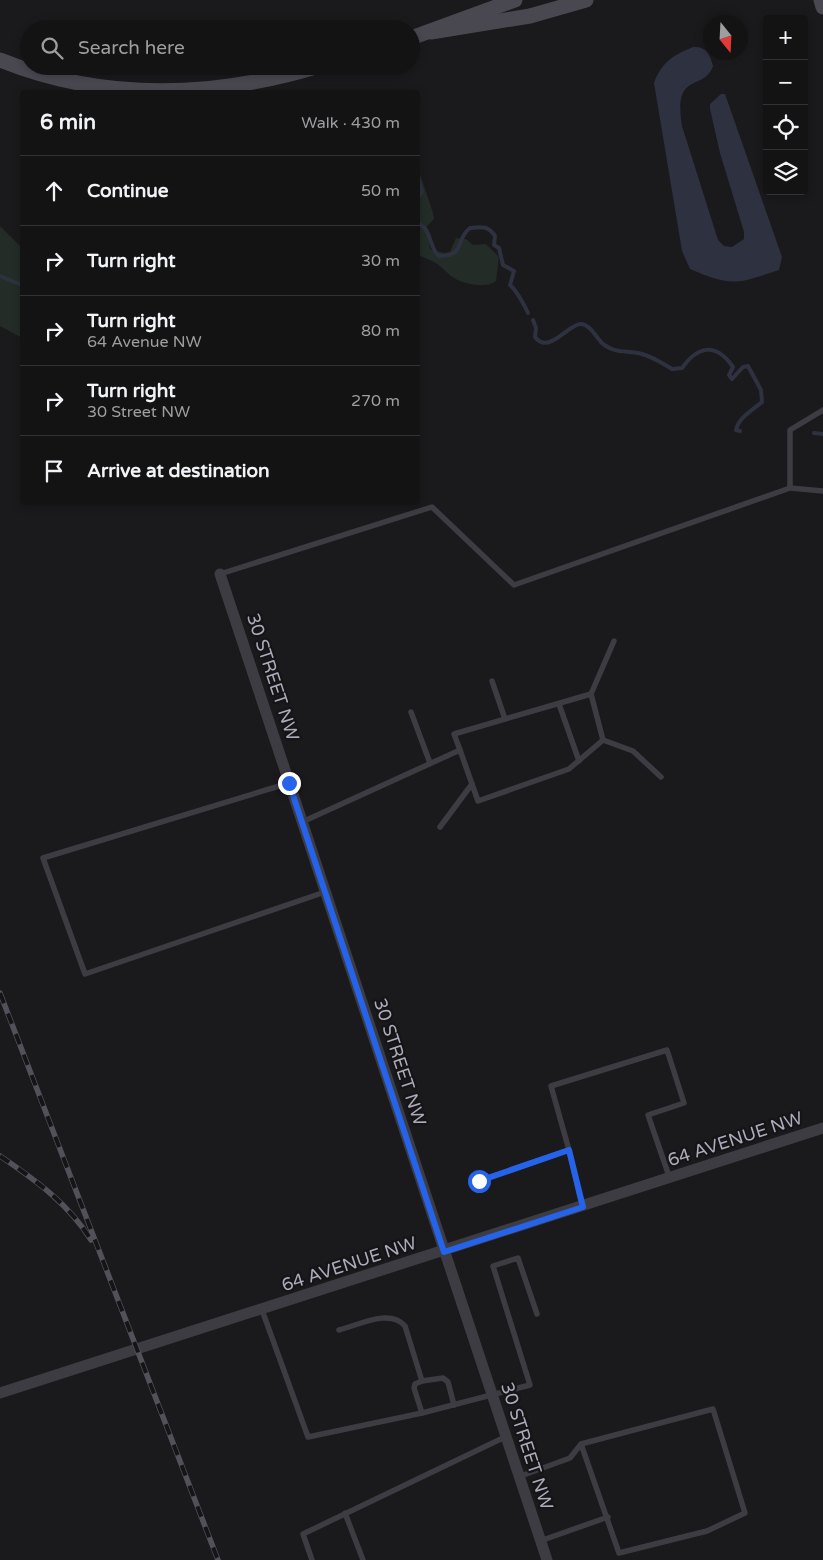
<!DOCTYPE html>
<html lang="en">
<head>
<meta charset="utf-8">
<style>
	body { margin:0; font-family:"Varela Round",sans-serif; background:#212022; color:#f1f3f6 }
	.controls { position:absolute; right:15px; top:15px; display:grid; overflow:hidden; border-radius:5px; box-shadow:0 2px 8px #0003 }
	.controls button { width:45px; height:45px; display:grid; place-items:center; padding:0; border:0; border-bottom:1px solid #333234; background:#141314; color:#f1f3f6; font:25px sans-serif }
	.compass { position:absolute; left:703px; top:15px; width:45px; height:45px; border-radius:50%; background:#141314; box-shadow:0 2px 8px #0003; rotate:162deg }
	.stop { position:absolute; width:15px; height:15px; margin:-11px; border:4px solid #2563eb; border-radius:50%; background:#fff }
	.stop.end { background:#2563eb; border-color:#fff; box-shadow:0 1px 5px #0008 }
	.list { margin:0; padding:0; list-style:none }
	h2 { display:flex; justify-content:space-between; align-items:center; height:65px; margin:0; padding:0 20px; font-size:21px }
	h2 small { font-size:16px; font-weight:400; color:#9d9ea0 }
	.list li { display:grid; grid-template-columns:32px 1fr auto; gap:15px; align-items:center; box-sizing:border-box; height:70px; padding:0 20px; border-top:1px solid #333234 }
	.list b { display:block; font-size:19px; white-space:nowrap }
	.list p { margin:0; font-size:16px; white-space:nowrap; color:#9d9ea0 }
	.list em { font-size:16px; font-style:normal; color:#9d9ea0 }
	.icon { flex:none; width:28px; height:28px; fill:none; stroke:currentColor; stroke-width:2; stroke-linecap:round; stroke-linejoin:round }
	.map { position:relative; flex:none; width:823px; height:1560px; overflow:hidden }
	.search { position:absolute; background:#141314; box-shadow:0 2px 8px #0003; left:20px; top:20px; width:400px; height:55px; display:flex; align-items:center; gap:12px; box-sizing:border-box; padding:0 18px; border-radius:28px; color:#9d9ea0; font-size:19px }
	.panel { position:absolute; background:#141314; box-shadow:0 2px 8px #0003; left:20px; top:90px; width:400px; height:415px; border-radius:5px }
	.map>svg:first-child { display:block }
</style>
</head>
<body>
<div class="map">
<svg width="823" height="1560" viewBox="0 0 823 1560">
	<rect width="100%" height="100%" fill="#1a191b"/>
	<g fill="#232c27">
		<path d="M418,168L433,213L434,219L427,226L430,249L444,253L450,252L456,238L466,239L473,245L486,244L499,257L496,281C486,289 464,284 454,278C446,273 441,265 432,261C428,259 422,257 418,255Z"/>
		<polygon points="0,226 22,248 22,338 0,326"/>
	</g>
	<path fill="#2e3140" d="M693,47C706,46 710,54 713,66C704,92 673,70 682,126L718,240L724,246L732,247L744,239V232L720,153L710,109V104L721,94H725L782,257L779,270C736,284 732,287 690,269L682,251L654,83C662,62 672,56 693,47Z"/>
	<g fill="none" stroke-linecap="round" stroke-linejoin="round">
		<g stroke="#2e3140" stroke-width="4">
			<polyline points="418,178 422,192 418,198"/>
			<path d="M418,224C432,228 429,249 439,256C467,256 454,240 470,228C481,227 488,225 495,236L494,245L499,248L503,265L514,271L510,285C516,290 525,306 528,313"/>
			<polyline points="0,276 22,285"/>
			<path d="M533,320L536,328L535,337C548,355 568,325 580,324C589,323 596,337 602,343C614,354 627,350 642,354C653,357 662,363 672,369L682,368C697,347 715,341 733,367L729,375L732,379L743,367L748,366L761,390L762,402C754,409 738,418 736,430L740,431"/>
			<polyline points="814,433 823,434"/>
		</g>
		<g stroke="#3d3c43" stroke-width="5.5">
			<polyline points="823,410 790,430 790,488 823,491"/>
			<polyline points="220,574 432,507 514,585 790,488"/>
			<polyline points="492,681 505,719"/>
			<polyline points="559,704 579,761"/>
			<polyline points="411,712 430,763"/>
			<polyline points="603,740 591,694 614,641"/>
			<polyline points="460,750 454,734 591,694"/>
			<polyline points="289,783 43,858 85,974 325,892"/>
			<polyline points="302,822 460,750 478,801 569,769 603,740 633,751 661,777"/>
			<polyline points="440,827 472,784"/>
			<polyline points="569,1150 582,1206"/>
			<polyline points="479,1181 569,1150 551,1086 667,1050 684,1103 648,1115 670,1179"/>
			<polyline points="262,1310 308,1437 422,1413 530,1385 493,1266 518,1258 537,1314"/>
			<path d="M339,1330C359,1325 390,1308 405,1326L422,1381L443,1378L448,1382L454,1405"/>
			<polyline points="422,1413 414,1388 415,1384 422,1381"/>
			<polyline points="518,1477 570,1458 581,1444 713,1409 745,1513 707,1531 619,1553 581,1444"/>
			<polyline points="345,1513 363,1560"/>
			<polyline points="540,1541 608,1517"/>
			<polyline points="312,1560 303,1534 505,1437"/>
		</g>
		<g stroke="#3d3c43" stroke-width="11">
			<polyline points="220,574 547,1560"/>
			<polyline points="0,1393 823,1128"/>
		</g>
		<g stroke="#494851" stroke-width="15">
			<polyline points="821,0 823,7"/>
			<polyline points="431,32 530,16 586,0"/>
			<polyline points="411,38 515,0"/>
			<path d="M0,60C104,102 213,98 319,66"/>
		</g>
		<defs>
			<g id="rail">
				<polyline points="0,993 218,1560"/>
				<path d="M0,1156C34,1179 69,1204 91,1240"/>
			</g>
		</defs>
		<use href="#rail" stroke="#52515a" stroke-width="5.5"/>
		<use href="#rail" stroke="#151416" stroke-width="4" stroke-dasharray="11" stroke-linecap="butt"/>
	</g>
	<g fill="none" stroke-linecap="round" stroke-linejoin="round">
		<polyline stroke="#2563eb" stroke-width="6" points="289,783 444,1252 583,1207 569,1150 479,1181"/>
	</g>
	<g text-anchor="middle" stroke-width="4.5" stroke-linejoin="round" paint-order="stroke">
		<g font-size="18" fill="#acabbb" stroke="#151416">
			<text transform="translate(273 677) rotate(72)" y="6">30 STREET NW</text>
			<text transform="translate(400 1062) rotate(72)" y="6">30 STREET NW</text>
			<text transform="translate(735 1139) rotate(-18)" y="6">64 AVENUE NW</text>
			<text transform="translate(349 1264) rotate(-18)" y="6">64 AVENUE NW</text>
			<text transform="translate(527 1446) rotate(72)" y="6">30 STREET NW</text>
		</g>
	</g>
</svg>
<div class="controls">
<button>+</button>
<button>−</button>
<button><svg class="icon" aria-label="locate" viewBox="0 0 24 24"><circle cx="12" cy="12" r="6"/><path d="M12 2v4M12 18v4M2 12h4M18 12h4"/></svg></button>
<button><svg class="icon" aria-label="layers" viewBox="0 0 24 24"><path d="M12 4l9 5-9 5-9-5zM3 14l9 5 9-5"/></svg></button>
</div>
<svg class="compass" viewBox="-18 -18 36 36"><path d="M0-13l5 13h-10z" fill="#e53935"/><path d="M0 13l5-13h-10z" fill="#9d9ea0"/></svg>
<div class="stop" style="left:479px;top:1181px"></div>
<div class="stop end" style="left:289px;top:783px"></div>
<div class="search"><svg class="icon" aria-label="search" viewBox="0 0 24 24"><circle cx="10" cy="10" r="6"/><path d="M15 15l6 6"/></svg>Search here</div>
<section class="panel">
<h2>6 min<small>Walk · 430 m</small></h2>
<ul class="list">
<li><svg class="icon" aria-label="ahead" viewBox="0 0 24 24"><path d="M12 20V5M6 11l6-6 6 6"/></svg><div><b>Continue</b></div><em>50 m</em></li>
<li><svg class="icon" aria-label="right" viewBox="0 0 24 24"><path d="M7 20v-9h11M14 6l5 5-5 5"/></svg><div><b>Turn right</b></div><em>30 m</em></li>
<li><svg class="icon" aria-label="right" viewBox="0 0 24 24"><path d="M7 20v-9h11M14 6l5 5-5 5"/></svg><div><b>Turn right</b><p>64 Avenue NW</p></div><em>80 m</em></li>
<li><svg class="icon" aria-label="right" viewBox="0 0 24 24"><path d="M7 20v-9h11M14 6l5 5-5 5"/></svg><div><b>Turn right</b><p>30 Street NW</p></div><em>270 m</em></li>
<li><svg class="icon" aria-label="arrive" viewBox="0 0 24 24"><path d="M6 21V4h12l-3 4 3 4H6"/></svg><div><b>Arrive at destination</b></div></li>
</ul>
</section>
</div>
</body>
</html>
